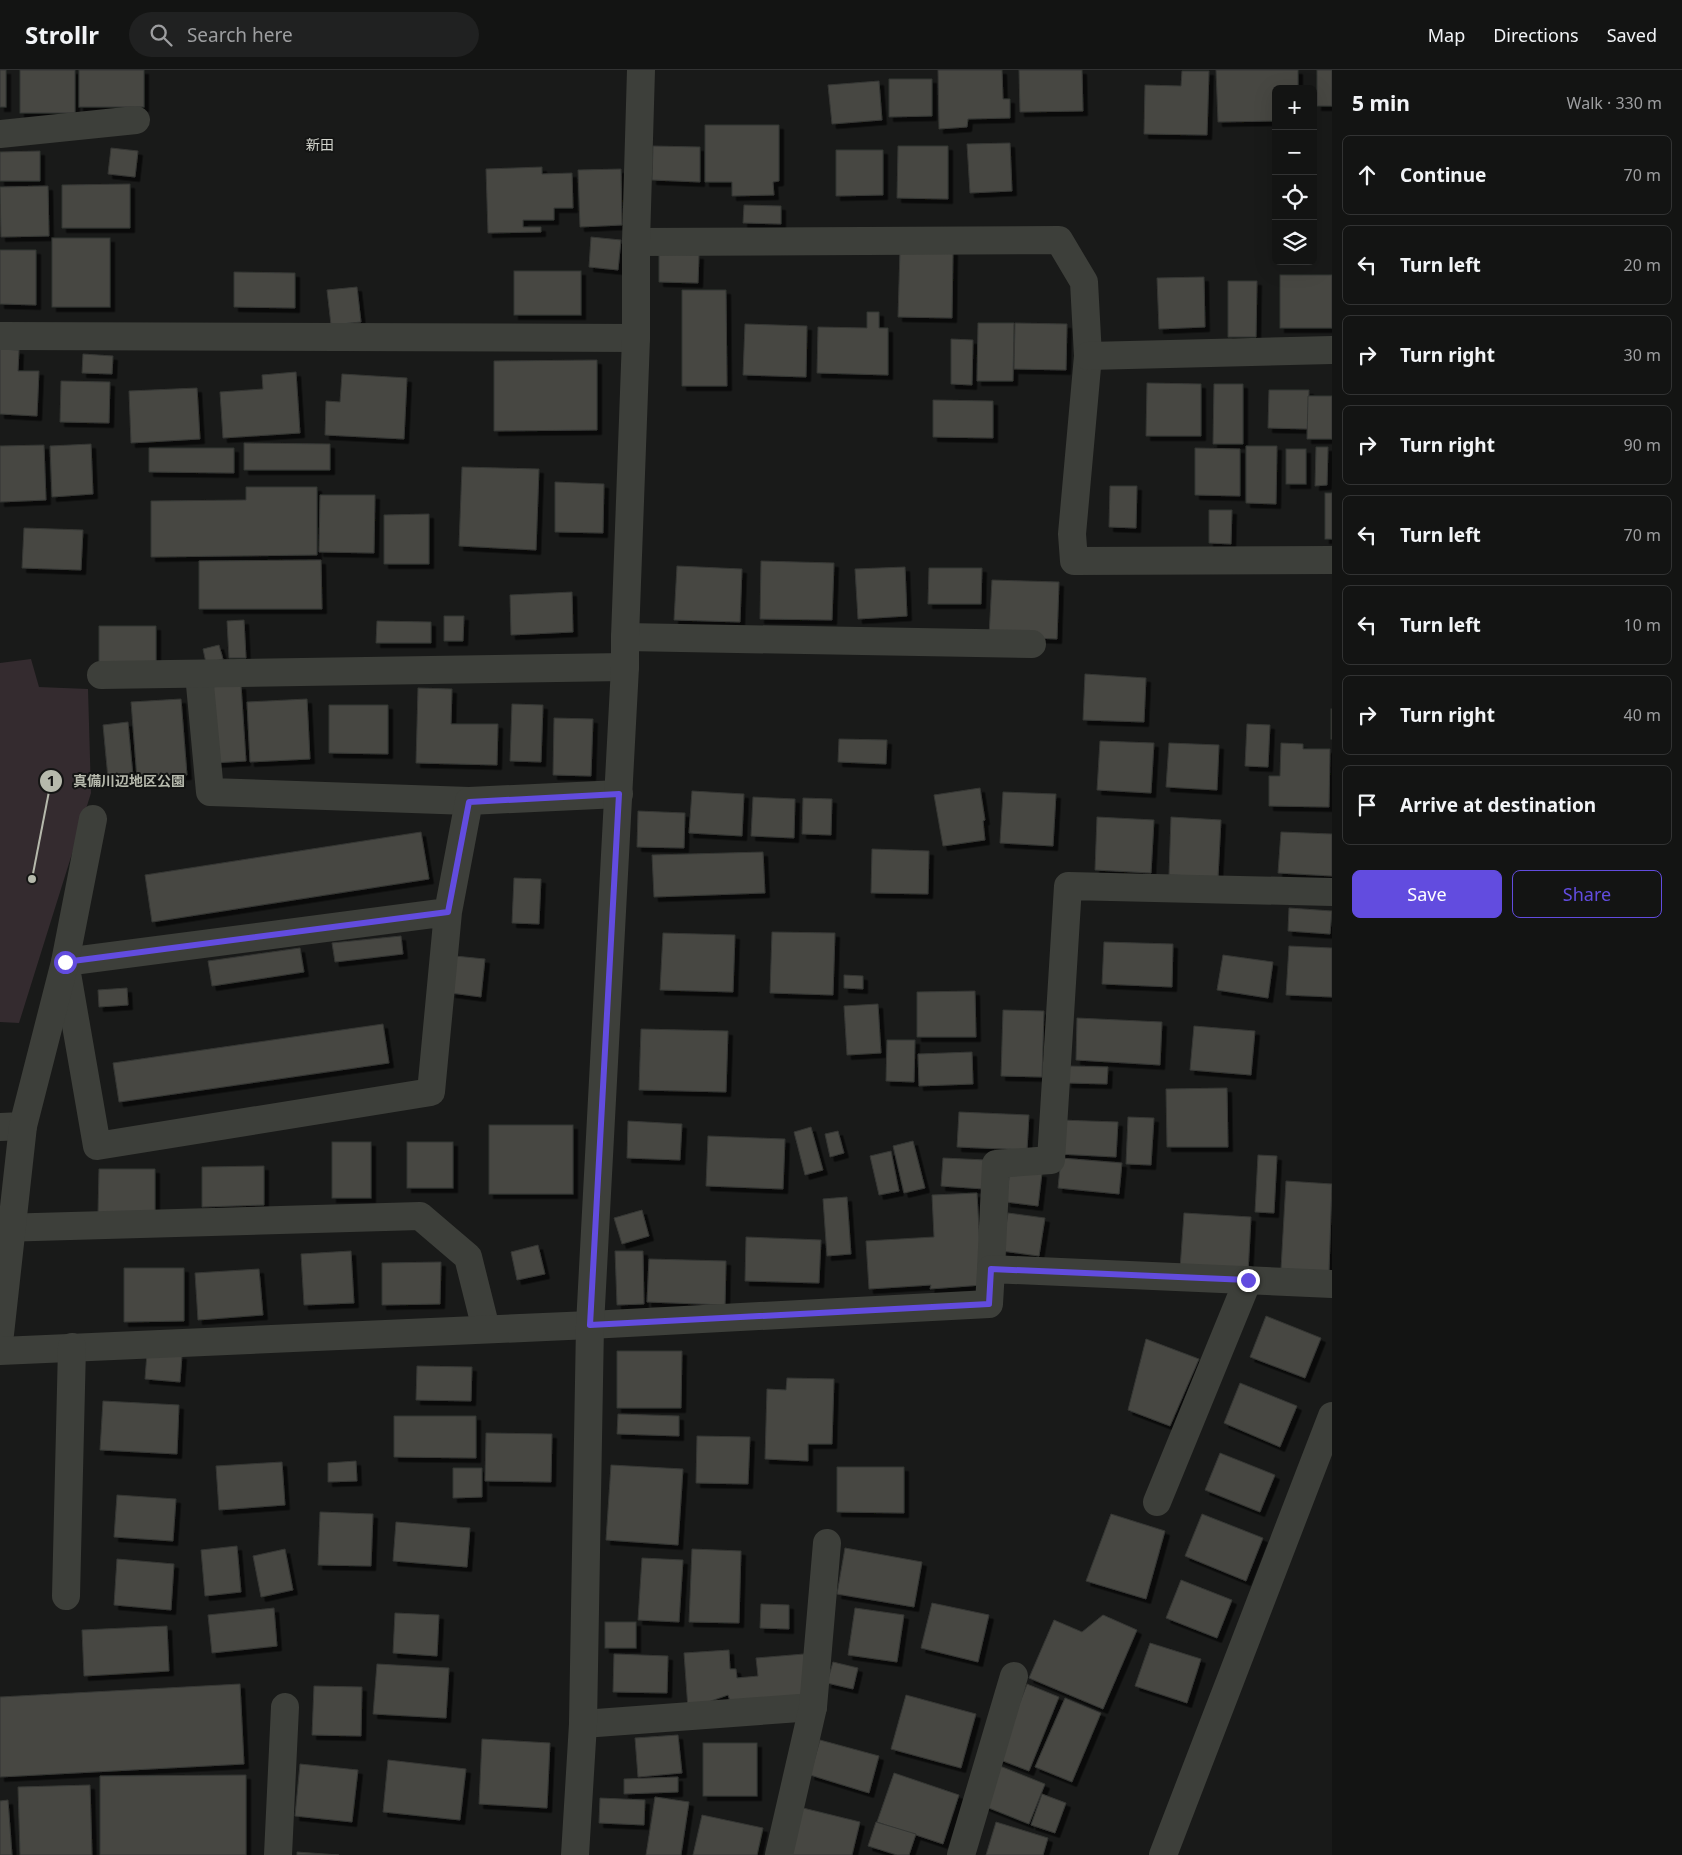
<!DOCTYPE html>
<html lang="en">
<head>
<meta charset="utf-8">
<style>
	body { margin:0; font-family:"Noto Sans","Noto Sans JP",sans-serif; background:#202121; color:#f1f3f6 }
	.controls { position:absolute; right:15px; top:15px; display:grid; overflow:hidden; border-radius:8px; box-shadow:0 5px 20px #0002 }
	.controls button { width:45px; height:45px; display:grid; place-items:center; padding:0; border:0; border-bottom:1px solid #323333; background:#131413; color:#f1f3f6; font:25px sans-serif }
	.stop { position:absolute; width:15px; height:15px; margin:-11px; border:4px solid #624cdf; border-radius:50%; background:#fff }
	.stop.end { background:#624cdf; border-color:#fff; box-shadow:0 1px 5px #0008 }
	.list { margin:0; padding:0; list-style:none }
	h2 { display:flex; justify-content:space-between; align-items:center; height:65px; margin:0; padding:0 20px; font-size:21px }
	h2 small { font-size:16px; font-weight:400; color:#9d9ea0 }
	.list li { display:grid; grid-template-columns:32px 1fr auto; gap:15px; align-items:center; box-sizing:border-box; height:80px; margin:0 10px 10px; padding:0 10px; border:1px solid #323333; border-radius:8px }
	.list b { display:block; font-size:19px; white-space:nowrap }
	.list em { font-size:16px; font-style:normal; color:#9d9ea0 }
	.actions { display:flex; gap:10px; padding:15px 20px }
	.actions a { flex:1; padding:11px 0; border:1px solid #624cdf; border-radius:8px; text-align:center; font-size:18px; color:#624cdf }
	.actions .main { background:#624cdf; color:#fff }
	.icon { flex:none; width:28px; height:28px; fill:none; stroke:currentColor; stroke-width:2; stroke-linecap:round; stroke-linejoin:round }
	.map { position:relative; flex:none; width:1332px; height:1785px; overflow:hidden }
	header { display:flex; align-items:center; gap:30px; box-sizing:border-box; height:70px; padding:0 25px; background:#131413; border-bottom:1px solid #323333 }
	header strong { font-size:24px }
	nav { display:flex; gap:28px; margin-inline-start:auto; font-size:18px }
	.search { width:350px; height:45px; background:#202121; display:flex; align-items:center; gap:12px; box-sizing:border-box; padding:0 18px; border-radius:28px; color:#9d9ea0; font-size:19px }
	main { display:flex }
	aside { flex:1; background:#131413 }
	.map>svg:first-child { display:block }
</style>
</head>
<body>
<header>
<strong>Strollr</strong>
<div class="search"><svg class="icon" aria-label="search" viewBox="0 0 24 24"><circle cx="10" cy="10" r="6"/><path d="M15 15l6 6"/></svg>Search here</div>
<nav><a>Map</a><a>Directions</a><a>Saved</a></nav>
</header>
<main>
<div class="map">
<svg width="1332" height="1785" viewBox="0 0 1332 1785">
	<defs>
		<filter id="shadow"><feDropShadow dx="4.5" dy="4.5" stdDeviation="0" flood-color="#0009"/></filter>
	</defs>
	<rect width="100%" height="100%" fill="#191a19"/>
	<polygon fill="#342b2f" points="31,589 39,617 88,619 91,723 19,953 0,952 0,593"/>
	<g fill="#464743" stroke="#353633" filter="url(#shadow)">
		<rect x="0" y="0" width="6" height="37"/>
		<rect x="20" y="0" width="55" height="43"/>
		<rect x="79" y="0" width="65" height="37"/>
		<polygon points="938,0 1002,0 1003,29 1010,29 1010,48 968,49 967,57 939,59"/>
		<polygon points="1019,0 1082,0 1083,41 1020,42"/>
		<polygon points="1216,0 1298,0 1298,19 1276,19 1276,51 1218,52"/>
		<rect x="1317" y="0" width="15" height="36"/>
		<polygon points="1182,1 1209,1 1207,65 1144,64 1145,15 1181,16"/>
		<polygon points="889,9 932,9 932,46 889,47"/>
		<polygon points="879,11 882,50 832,54 828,15"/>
		<polygon points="705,55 779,55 779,111 773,112 774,125 732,126 732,112 705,112"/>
		<polygon points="1010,73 1012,121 970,123 967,74"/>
		<polygon points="653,76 700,77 700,112 652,110"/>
		<polygon points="898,76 948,76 948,129 897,128"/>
		<polygon points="111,78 138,81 135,107 108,104"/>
		<polygon points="836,80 883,80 883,125 836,126"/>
		<polygon points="40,81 40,111 0,111 0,82"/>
		<polygon points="542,97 542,104 572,103 573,138 554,138 554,150 523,150 523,157 541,157 541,162 488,163 486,99"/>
		<polygon points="621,99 622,155 580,157 578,100"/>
		<polygon points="130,114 130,158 62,158 62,115"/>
		<polygon points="48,116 49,166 1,167 0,117"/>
		<polygon points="744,135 781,136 781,154 743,153"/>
		<polygon points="591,167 621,170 618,200 589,197"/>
		<rect x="52" y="168" width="58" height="69"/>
		<polygon points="0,180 36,180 36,235 0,234"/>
		<polygon points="900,180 953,181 952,248 898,247"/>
		<polygon points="659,184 699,185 698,213 659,212"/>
		<rect x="514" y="201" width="67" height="44"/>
		<polygon points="234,202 295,203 295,238 234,237"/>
		<rect x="1280" y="205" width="52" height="53"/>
		<polygon points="1204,207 1205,257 1159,259 1157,208"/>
		<polygon points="1228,211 1257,211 1256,267 1228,267"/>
		<polygon points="357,217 361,252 331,255 327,220"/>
		<polygon points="682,220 726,220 727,316 682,316"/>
		<polygon points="867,242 879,242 879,258 888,258 888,305 817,303 818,257 867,258"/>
		<polygon points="978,253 1014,253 1013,311 977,311"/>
		<polygon points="1015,253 1067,254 1066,300 1014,299"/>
		<polygon points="745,254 807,256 806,307 743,305"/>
		<polygon points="951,269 973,270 972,315 951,314"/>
		<polygon points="0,279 19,280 18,301 39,301 37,346 0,344"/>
		<polygon points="83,284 113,286 112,304 82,303"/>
		<polygon points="597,290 597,360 494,361 494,291"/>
		<polygon points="296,302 300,363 223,368 220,322 263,319 262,305"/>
		<polygon points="342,304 407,308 404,369 325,365 326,331 340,332"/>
		<polygon points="61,311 110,312 109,353 60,352"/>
		<polygon points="1147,313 1201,314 1201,366 1146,366"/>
		<polygon points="1214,314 1243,314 1243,374 1213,374"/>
		<polygon points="197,318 200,369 131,373 129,321"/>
		<polygon points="1269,320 1309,320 1308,359 1268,358"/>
		<polygon points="1308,326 1332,326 1332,369 1307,369"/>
		<polygon points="933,330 993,331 993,368 933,367"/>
		<polygon points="244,373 330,374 330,400 244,400"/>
		<polygon points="91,374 93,424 52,427 50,376"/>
		<polygon points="44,375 46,430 0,432 0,376"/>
		<polygon points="1246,376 1277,376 1276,434 1246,433"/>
		<polygon points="1316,377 1328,377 1327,415 1315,416"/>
		<polygon points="149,378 234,378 234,403 149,402"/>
		<polygon points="1195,378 1240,379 1240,426 1195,425"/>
		<rect x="1286" y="379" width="20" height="35"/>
		<polygon points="462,397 539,399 536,480 459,476"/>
		<polygon points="555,412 604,414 603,463 555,462"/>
		<polygon points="1110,416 1137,416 1136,458 1109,457"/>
		<polygon points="246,417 317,417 317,485 151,487 151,431 246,430"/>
		<rect x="1325" y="423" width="7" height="46"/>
		<polygon points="320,425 375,425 374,483 319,482"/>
		<polygon points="1209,440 1232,440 1231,474 1209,473"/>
		<polygon points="429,444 429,494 384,494 384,445"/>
		<polygon points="24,458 83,460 81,500 22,498"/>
		<polygon points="321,490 322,539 199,539 199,491"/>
		<polygon points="761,491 834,493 832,550 760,549"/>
		<polygon points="677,496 742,499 740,552 674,550"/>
		<polygon points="905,497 907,546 858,549 855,499"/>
		<polygon points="929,498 982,498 981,534 928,534"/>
		<polygon points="992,510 1059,512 1057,569 989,566"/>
		<polygon points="572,522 573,562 511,565 510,525"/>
		<polygon points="444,546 464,546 463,571 444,571"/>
		<polygon points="244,550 246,588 229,588 227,551"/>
		<polygon points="377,551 431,552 431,573 376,573"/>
		<polygon points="99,556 156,556 156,598 99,597"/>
		<polygon points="219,575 223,589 206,593 203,579"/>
		<polygon points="1085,604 1146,608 1144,652 1083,650"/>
		<polygon points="241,615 246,691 213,693 208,617"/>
		<polygon points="418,618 452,619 451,654 498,654 497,695 416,693"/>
		<polygon points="181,629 187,705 137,708 131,632"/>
		<polygon points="307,629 310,689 250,692 247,632"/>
		<polygon points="512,634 543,635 541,692 510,691"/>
		<polygon points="329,635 388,635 388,684 329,683"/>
		<rect x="1331" y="639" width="1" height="30"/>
		<polygon points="554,648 593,649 591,706 553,705"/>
		<polygon points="128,652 133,706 108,708 103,655"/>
		<polygon points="1247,654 1270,655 1268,697 1245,696"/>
		<polygon points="839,669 887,670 886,694 838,692"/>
		<polygon points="1100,671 1154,673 1151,723 1097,720"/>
		<polygon points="1169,673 1219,675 1217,720 1166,717"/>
		<polygon points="1281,673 1303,674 1303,679 1330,679 1329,737 1269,736 1269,706 1280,706"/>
		<polygon points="980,718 985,750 983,751 985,770 943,776 934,725"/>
		<polygon points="692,721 744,724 742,766 689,763"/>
		<polygon points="1003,722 1056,724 1053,776 1000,773"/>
		<polygon points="753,727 795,729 794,768 751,766"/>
		<polygon points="803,728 832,729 831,765 802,764"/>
		<polygon points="638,741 685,743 684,778 637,777"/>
		<polygon points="1097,747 1154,750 1151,803 1095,800"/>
		<polygon points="1171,747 1221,750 1218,807 1169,805"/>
		<polygon points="421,762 429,809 152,852 145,805"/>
		<polygon points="1281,762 1332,764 1332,806 1278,803"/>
		<polygon points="872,779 929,781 928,824 871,823"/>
		<polygon points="763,782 765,823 654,827 652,785"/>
		<polygon points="514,808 541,809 539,854 512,853"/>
		<polygon points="1289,838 1332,841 1330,864 1288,861"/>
		<polygon points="772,862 835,863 833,925 770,923"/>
		<polygon points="663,863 735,865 733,922 660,920"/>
		<polygon points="401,866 403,884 335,892 332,873"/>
		<polygon points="1104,872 1173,874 1172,917 1102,914"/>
		<polygon points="1289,876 1332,878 1332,927 1286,925"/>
		<polygon points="300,878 304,902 212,916 208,891"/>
		<polygon points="1223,885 1273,892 1268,928 1217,920"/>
		<polygon points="455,886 485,889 481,927 451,923"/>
		<polygon points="844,905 863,906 863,919 844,918"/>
		<polygon points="127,918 128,935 99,937 98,920"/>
		<polygon points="975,921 976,967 917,967 917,922"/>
		<polygon points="878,934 881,983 847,985 844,936"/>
		<polygon points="1003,940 1044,941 1042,1007 1001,1006"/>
		<polygon points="1077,948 1162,952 1160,995 1076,990"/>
		<polygon points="383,954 389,993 119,1032 113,993"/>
		<polygon points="1194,956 1255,961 1251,1005 1190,1000"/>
		<polygon points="641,959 728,961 726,1022 639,1020"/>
		<polygon points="887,970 915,970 914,1012 886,1011"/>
		<polygon points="972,982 973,1014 919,1016 918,984"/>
		<polygon points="1068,996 1108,997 1107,1014 1067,1013"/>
		<polygon points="1227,1018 1228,1077 1167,1077 1166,1019"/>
		<polygon points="959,1042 1029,1045 1027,1080 957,1077"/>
		<polygon points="1128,1047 1154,1048 1151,1095 1126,1094"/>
		<polygon points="1060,1050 1118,1052 1116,1087 1058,1084"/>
		<polygon points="628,1051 682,1054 680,1090 627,1088"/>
		<rect x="489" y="1055" width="84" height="69"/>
		<polygon points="811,1057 823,1100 805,1105 794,1062"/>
		<polygon points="838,1061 844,1083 830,1087 825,1064"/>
		<polygon points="708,1066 785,1069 783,1119 706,1116"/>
		<polygon points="913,1071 925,1118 904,1123 893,1076"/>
		<rect x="332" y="1072" width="39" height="56"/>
		<rect x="407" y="1072" width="46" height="46"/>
		<polygon points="891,1081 899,1121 879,1125 870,1086"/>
		<polygon points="1258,1085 1277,1086 1274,1143 1255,1142"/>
		<polygon points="943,1088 986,1090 984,1119 941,1116"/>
		<polygon points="1061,1088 1122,1093 1119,1124 1058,1118"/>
		<polygon points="264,1096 264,1135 202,1137 202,1097"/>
		<polygon points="99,1099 155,1099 155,1143 98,1143"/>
		<polygon points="1010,1099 1042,1103 1038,1136 1006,1132"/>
		<polygon points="1286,1111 1332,1114 1329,1201 1281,1199"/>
		<polygon points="977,1123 982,1215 930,1219 931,1215 869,1219 866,1171 934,1167 932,1125"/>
		<polygon points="847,1127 851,1184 827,1186 823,1129"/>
		<polygon points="642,1140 649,1166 622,1174 614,1148"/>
		<polygon points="1008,1143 1045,1148 1039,1186 1002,1181"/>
		<polygon points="1184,1143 1251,1147 1248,1203 1180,1199"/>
		<polygon points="746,1167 821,1170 819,1213 745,1211"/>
		<polygon points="538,1175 545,1204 517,1210 511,1182"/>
		<polygon points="351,1181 354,1233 304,1235 301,1184"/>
		<polygon points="615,1181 643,1181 644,1234 617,1235"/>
		<polygon points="649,1189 726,1191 725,1235 647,1232"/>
		<polygon points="441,1192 440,1234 382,1235 382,1193"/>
		<polygon points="124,1198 184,1198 184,1251 124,1252"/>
		<polygon points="259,1199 263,1245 198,1250 195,1203"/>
		<polygon points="1266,1246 1321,1268 1305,1308 1250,1287"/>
		<polygon points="1146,1269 1199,1289 1170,1356 1128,1340"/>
		<polygon points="617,1281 682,1281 681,1338 617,1338"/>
		<polygon points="147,1283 182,1285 180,1312 145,1309"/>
		<polygon points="417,1296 472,1297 471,1331 416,1330"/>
		<polygon points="787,1308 834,1309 832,1374 808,1374 808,1391 765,1389 767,1319 786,1320"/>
		<polygon points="1240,1313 1297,1336 1280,1377 1224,1353"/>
		<polygon points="103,1331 179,1335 177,1384 100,1380"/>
		<polygon points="618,1344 679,1346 679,1366 617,1364"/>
		<polygon points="394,1346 476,1346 476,1388 394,1387"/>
		<polygon points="486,1363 552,1364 551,1412 485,1411"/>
		<polygon points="697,1366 750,1367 748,1414 696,1413"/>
		<polygon points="1220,1383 1275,1405 1260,1442 1205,1420"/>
		<polygon points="356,1391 357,1411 328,1412 328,1393"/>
		<polygon points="282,1392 285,1435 219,1440 216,1396"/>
		<polygon points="611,1395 683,1399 678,1475 606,1470"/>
		<polygon points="837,1397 904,1397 904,1443 837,1442"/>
		<polygon points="453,1398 482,1398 482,1427 453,1428"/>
		<polygon points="117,1425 176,1429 173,1471 114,1467"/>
		<polygon points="320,1442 373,1444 371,1496 318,1495"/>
		<polygon points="1111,1444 1165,1461 1146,1529 1086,1511"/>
		<polygon points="1202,1444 1263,1468 1246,1511 1185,1486"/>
		<polygon points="396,1452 470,1458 467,1497 393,1491"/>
		<polygon points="237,1476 241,1522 205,1526 201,1480"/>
		<polygon points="845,1478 922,1492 914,1537 837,1524"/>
		<polygon points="285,1479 293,1520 261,1527 253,1486"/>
		<polygon points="692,1479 741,1481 739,1553 689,1552"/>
		<polygon points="642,1488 683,1490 679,1552 638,1550"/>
		<polygon points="117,1489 174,1494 171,1540 114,1535"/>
		<polygon points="1181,1510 1232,1530 1217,1568 1166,1548"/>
		<polygon points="932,1533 989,1545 978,1592 921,1578"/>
		<polygon points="761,1534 789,1535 789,1559 760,1558"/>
		<polygon points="274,1538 277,1576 212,1583 208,1545"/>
		<polygon points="855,1538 904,1545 897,1592 848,1585"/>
		<polygon points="395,1543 439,1545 437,1586 393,1583"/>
		<polygon points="1103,1545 1137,1560 1103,1639 1029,1608 1054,1550 1082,1562"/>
		<rect x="605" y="1552" width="31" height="26"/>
		<polygon points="167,1556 169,1601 84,1606 82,1560"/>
		<polygon points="1150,1573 1201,1589 1187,1633 1135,1616"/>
		<polygon points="729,1580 730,1599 736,1599 737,1608 758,1606 756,1588 804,1584 808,1633 733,1640 728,1625 688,1639 684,1583"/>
		<polygon points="614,1584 668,1586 667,1623 613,1622"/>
		<polygon points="833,1592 858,1598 853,1619 827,1613"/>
		<polygon points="377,1594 449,1598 446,1648 373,1644"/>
		<polygon points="240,1614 244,1694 0,1707 0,1627"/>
		<polygon points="1027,1614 1059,1627 1029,1701 998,1689"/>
		<polygon points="314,1616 362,1617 361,1666 312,1665"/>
		<polygon points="906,1625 976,1644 961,1698 891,1679"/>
		<polygon points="1065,1628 1101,1643 1072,1712 1035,1697"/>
		<polygon points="678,1665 682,1703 638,1707 635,1668"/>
		<polygon points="482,1669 550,1673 547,1738 479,1734"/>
		<polygon points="820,1670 879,1686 869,1723 810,1705"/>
		<rect x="703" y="1673" width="54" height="53"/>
		<polygon points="388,1690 466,1699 460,1750 383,1742"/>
		<polygon points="300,1694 358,1700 352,1752 295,1746"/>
		<polygon points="1000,1696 1045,1714 1029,1754 984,1736"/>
		<polygon points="894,1703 959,1725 943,1774 877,1752"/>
		<polygon points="246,1705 246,1785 100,1785 100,1706"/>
		<polygon points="678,1707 678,1722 624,1724 624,1709"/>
		<polygon points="90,1715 92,1785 20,1785 18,1717"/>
		<polygon points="1042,1724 1066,1733 1055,1763 1031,1755"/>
		<polygon points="655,1727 689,1732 681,1785 646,1785"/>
		<polygon points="600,1728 645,1730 644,1755 599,1753"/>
		<polygon points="8,1730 12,1785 0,1785 0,1731"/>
		<polygon points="799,1737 860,1752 852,1785 787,1785"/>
		<polygon points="702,1745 763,1758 757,1785 693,1785"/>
		<polygon points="876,1752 916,1764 909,1785 897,1785 868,1776"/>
		<polygon points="996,1752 1048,1768 1043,1785 986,1785"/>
		<polygon points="297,1782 339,1785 297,1785"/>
	</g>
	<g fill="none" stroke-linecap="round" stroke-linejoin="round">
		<g stroke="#3d3f3a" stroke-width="28">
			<polyline points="0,64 136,50"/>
			<polyline points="636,172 1059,170 1084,212 1088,286 1072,464 1074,491 1332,490"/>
			<polyline points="0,266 636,268"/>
			<polyline points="1088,286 1332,280"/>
			<polyline points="625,567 1032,574"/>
			<polyline points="199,604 210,722 469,731"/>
			<polyline points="101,605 625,597"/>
			<polyline points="448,842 65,892 97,1076 431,1022 448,842 469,731 619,724"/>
			<polyline points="0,1057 23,1056"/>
			<polyline points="0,1158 420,1146 468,1187 486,1259"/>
			<polyline points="991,1199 996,1094 1051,1090 1068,816 1332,822"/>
			<polyline points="0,1264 23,1056 65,892 93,749"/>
			<polyline points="0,1281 590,1255 989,1234 991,1199 1332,1214"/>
			<polyline points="1157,1432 1248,1210"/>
			<polyline points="66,1526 72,1277"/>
			<polyline points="583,1654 813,1637"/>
			<polyline points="278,1785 285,1637"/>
			<polyline points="575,1785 583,1654 590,1255 625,597 625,567 636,268 636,172 641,0"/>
			<polyline points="779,1785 813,1637 827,1473"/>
			<polyline points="961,1785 1014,1606"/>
			<polyline points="1163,1785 1332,1346"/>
		</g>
	</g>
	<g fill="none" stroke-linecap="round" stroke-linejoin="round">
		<polyline stroke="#624cdf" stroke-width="6" points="65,892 448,842 469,732 619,724 590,1255 989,1234 991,1199 1248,1210"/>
	</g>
	<g text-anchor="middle" stroke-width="4" stroke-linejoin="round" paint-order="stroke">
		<g font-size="14" fill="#d3d5cd" stroke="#141514">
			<text x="320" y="80">新田</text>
		</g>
	</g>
	<path fill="none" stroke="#b6b9ac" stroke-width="2" d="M32 809L51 711"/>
	<g fill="#b6b9ac" stroke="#141514" stroke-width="2">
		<circle cx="32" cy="809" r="5"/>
		<circle cx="51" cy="711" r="12"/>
	</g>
	<g font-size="15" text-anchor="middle" font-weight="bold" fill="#111">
		<text x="51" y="716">1</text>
	</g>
	<g font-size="14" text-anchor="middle" font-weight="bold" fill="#b6b9ac" stroke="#141514" stroke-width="4" stroke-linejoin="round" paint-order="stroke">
		<text x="129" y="716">真備川辺地区公園</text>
	</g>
</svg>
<div class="controls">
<button>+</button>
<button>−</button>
<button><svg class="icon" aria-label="locate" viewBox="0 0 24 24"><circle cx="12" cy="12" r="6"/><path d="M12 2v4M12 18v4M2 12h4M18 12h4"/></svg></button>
<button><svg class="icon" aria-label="layers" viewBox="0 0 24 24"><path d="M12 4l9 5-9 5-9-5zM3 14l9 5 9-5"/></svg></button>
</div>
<div class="stop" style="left:65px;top:892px"></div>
<div class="stop end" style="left:1248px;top:1210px"></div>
</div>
<aside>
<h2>5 min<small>Walk · 330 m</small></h2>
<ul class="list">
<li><svg class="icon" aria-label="ahead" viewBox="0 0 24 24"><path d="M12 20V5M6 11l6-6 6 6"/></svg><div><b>Continue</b></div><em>70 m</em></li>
<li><svg class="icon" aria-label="left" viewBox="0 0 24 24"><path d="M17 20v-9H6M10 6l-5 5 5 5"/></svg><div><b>Turn left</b></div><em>20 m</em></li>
<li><svg class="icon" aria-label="right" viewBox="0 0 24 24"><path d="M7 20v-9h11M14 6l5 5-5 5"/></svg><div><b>Turn right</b></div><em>30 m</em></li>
<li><svg class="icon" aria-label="right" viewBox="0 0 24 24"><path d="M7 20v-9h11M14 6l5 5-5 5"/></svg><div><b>Turn right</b></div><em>90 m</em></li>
<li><svg class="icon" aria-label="left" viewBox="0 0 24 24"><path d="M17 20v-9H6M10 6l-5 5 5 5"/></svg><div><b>Turn left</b></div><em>70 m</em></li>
<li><svg class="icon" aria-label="left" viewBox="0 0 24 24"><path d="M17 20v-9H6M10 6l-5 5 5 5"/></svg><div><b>Turn left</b></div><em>10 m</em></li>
<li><svg class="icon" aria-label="right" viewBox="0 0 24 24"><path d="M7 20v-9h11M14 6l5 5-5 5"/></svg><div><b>Turn right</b></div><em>40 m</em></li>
<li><svg class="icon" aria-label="arrive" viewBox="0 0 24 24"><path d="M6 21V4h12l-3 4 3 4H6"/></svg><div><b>Arrive at destination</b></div></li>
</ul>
<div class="actions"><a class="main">Save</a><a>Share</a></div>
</aside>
</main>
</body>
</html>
